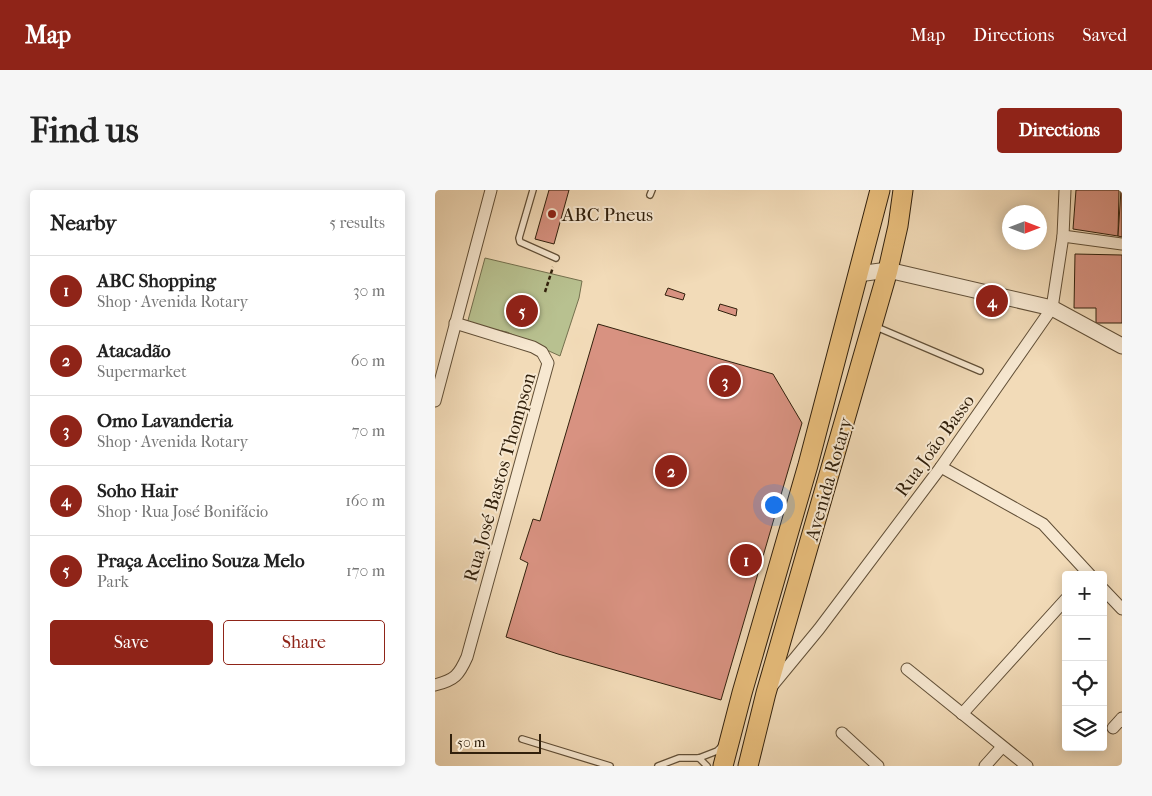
<!DOCTYPE html>
<html lang="en">
<head>
<meta charset="utf-8">
<style>
	body { margin:0; font-family:"IM FELL French Canon",serif; background:#f6f6f6; color:#222 }
	.controls { position:absolute; right:15px; bottom:15px; display:grid; overflow:hidden; border-radius:5px; box-shadow:0 2px 12px #0003 }
	.controls button { width:45px; height:45px; display:grid; place-items:center; padding:0; border:0; border-bottom:1px solid #e0e0e0; background:#fff; color:#222; font:25px sans-serif }
	.compass { position:absolute; left:567px; top:15px; width:45px; height:45px; border-radius:50%; background:#fff; box-shadow:0 2px 12px #0003; rotate:90deg }
	.scale { position:absolute; left:15px; bottom:12px; width:91px; box-sizing:border-box; padding-left:5px; border:2px solid #31200c; border-top:0; font-size:14px; line-height:18px; white-space:nowrap; color:#31200c; -webkit-text-stroke:4px #f7e8d1; paint-order:stroke }
	.you { position:absolute; left:338px; top:314px; width:18px; height:18px; margin:-12px; border:4px solid #fff; border-radius:50%; background:#1a73e8; box-shadow:0 0 0 8px #1a73e833 }
	.badge { display:grid; place-items:center; width:32px; height:32px; border-radius:50%; background:#8f2418; color:#fff; font-size:16px; font-weight:700 }
	.pin { position:absolute; translate:-50% -50%; border:2px solid #fff; box-shadow:0 1px 5px #0006 }
	.list { margin:0; padding:0; list-style:none }
	h2 { display:flex; justify-content:space-between; align-items:center; height:65px; margin:0; padding:0 20px; font-size:21px }
	h2 small { font-size:16px; font-weight:400; color:#767676 }
	.list li { display:grid; grid-template-columns:32px 1fr auto; gap:15px; align-items:center; box-sizing:border-box; height:70px; padding:0 20px; border-top:1px solid #e0e0e0 }
	.list b { display:block; font-size:19px; white-space:nowrap }
	.list p { margin:0; font-size:16px; white-space:nowrap; color:#767676 }
	.list em { font-size:16px; font-style:normal; color:#767676 }
	.actions { display:flex; gap:10px; padding:15px 20px }
	.actions a { flex:1; padding:11px 0; border:1px solid #8f2418; border-radius:5px; text-align:center; font-size:18px; color:#8f2418 }
	.actions .main { background:#8f2418; color:#fff }
	.icon { flex:none; width:28px; height:28px; fill:none; stroke:currentColor; stroke-width:2; stroke-linecap:round; stroke-linejoin:round }
	.map { position:relative; flex:none; width:687px; height:576px; overflow:hidden; border-radius:5px }
	header { display:flex; align-items:center; gap:30px; box-sizing:border-box; height:70px; padding:0 25px; background:#8f2418; color:#fff }
	header strong { font-size:24px }
	nav { display:flex; gap:28px; margin-inline-start:auto; font-size:18px }
	.intro { display:flex; align-items:center; justify-content:space-between; box-sizing:border-box; height:120px; padding:0 30px }
	h1 { margin:0; font-size:35px }
	.button { padding:12px 22px; border-radius:5px; background:#8f2418; color:#fff; font-size:18px; font-weight:700 }
	main { display:flex; gap:30px; padding:0 30px }
	aside { flex:1; background:#fff; border-radius:5px; box-shadow:0 2px 12px #0003 }
	.map>svg:first-child { display:block }
</style>
</head>
<body>
<header>
<strong>Map</strong>
<nav><a>Map</a><a>Directions</a><a>Saved</a></nav>
</header>
<div class="intro"><h1>Find us</h1><a class="button">Directions</a></div>
<main>
<aside>
<h2>Nearby<small>5 results</small></h2>
<ul class="list">
<li><span class="badge">1</span><div><b>ABC Shopping</b><p>Shop · Avenida Rotary</p></div><em>30 m</em></li>
<li><span class="badge">2</span><div><b>Atacadão</b><p>Supermarket</p></div><em>60 m</em></li>
<li><span class="badge">3</span><div><b>Omo Lavanderia</b><p>Shop · Avenida Rotary</p></div><em>70 m</em></li>
<li><span class="badge">4</span><div><b>Soho Hair</b><p>Shop · Rua José Bonifácio</p></div><em>160 m</em></li>
<li><span class="badge">5</span><div><b>Praça Acelino Souza Melo</b><p>Park</p></div><em>170 m</em></li>
</ul>
<div class="actions"><a class="main">Save</a><a>Share</a></div>
</aside>
<div class="map">
<svg width="687" height="576" viewBox="0 0 687 576">
	<rect width="100%" height="100%" fill="#f2dbb8"/>
	<filter id="stains"><feTurbulence type="fractalNoise" baseFrequency=".004" numOctaves="4"/><feColorMatrix values="0 0 0 0 .2 0 0 0 0 .09 0 0 0 0 .02 0 0 0 .5 -.17"/></filter>
	<radialGradient id="worn" r=".72"><stop offset=".6" stop-color="#630" stop-opacity="0"/><stop offset="1" stop-color="#630" stop-opacity=".3"/></radialGradient>
	<polygon fill="#b8c190" stroke="#74704e" points="50,68 147,91 144,108 125,166 72,142 32,134"/>
	<g fill="#d89281" stroke="#31200c">
		<polygon points="114,0 134,0 119,54 100,49"/>
		<polygon points="641,0 684,0 683,46 638,39"/>
		<polygon points="686,0 687,0 687,47 683,46"/>
		<polygon points="640,64 687,65 687,133 661,133 661,118 639,118"/>
		<polygon points="233,98 250,104 248,110 230,105"/>
		<polygon points="285,114 302,119 301,126 283,120"/>
		<polygon points="163,134 338,184 367,233 286,510 123,464 71,447 93,373 85,369 98,329 105,331"/>
	</g>
	<g fill="none" stroke-linecap="round" stroke-linejoin="round">
		<defs>
			<g id="service">
				<polyline points="98,0 84,48 85,52 121,68"/>
				<polyline points="215,5 217,0"/>
				<polyline points="439,136 545,181"/>
				<polyline points="87,549 175,576"/>
				<polyline points="264,568 272,576"/>
				<polyline points="223,576 244,568 264,568 282,561 288,555"/>
			</g>
			<g id="minor">
				<polyline points="628,46 687,54"/>
				<polyline points="0,211 56,0"/>
				<polyline points="506,277 608,334 655,385"/>
				<polyline points="668,399 687,419"/>
				<polyline points="472,479 592,576"/>
				<path d="M0,495C20,490 24,485 32,467L113,173L107,162L98,157L20,133"/>
				<polyline points="337,496 384,439 506,277 617,118 628,46 630,0"/>
				<polyline points="527,524 631,409"/>
				<polyline points="678,538 687,528"/>
				<polyline points="407,543 443,576"/>
				<polyline points="550,576 567,557"/>
			</g>
			<polyline id="tertiary" points="423,84 453,80 617,118 687,156"/>
			<g id="primary">
				<polyline points="288,576 307,503 373,275 445,0"/>
				<polyline points="313,576 331,503 453,80 463,36 468,0"/>
			</g>
		</defs>
		<use href="#service" stroke="#614f37" stroke-width="8"/>
		<use href="#minor" stroke="#614f37" stroke-width="13"/>
		<use href="#tertiary" stroke="#614f37" stroke-width="17"/>
		<use href="#primary" stroke="#31200c" stroke-width="21"/>
		<polyline stroke="#31200c" stroke-width="2.5" stroke-dasharray="4 2.5" stroke-linecap="butt" points="110,102 118,77"/>
		<use href="#service" stroke="#f7e8d1" stroke-width="5.5"/>
		<use href="#minor" stroke="#f7e8d1" stroke-width="11"/>
		<use href="#tertiary" stroke="#f7e8d1" stroke-width="15"/>
		<use href="#primary" stroke="#e9be7c" stroke-width="19"/>
	</g>
	<circle fill="#8f2418" stroke="#f7e8d1" stroke-width="2" cx="117" cy="24" r="5"/>
	<g text-anchor="middle" stroke-width="4" stroke-linejoin="round" paint-order="stroke">
		<g font-size="19" fill="#31200c" stroke="#f7e8d1" text-anchor="start">
			<text x="127" y="31">ABC Pneus</text>
		</g>
		<g font-size="19" fill="#31200c" stroke="#f7e8d1">
			<text transform="translate(499 255) rotate(-54)" y="7">Rua João Basso</text>
			<text transform="translate(64 287) rotate(-74)" y="7">Rua José Bastos Thompson</text>
			<text transform="translate(393 289) rotate(-74)" y="7">Avenida Rotary</text>
		</g>
	</g>
	<rect width="100%" height="100%" filter="url(#stains)"/>
	<rect width="100%" height="100%" fill="url(#worn)"/>
</svg>
<div class="controls">
<button>+</button>
<button>−</button>
<button><svg class="icon" aria-label="locate" viewBox="0 0 24 24"><circle cx="12" cy="12" r="6"/><path d="M12 2v4M12 18v4M2 12h4M18 12h4"/></svg></button>
<button><svg class="icon" aria-label="layers" viewBox="0 0 24 24"><path d="M12 4l9 5-9 5-9-5zM3 14l9 5 9-5"/></svg></button>
</div>
<svg class="compass" viewBox="-18 -18 36 36"><path d="M0-13l5 13h-10z" fill="#e53935"/><path d="M0 13l5-13h-10z" fill="#767676"/></svg>
<div class="scale">50 m</div>
<div class="you"></div>
<div class="pin badge" style="left:311px;top:370px">1</div>
<div class="pin badge" style="left:236px;top:281px">2</div>
<div class="pin badge" style="left:290px;top:191px">3</div>
<div class="pin badge" style="left:557px;top:111px">4</div>
<div class="pin badge" style="left:87px;top:121px">5</div>
</div>
</main>
</body>
</html>
